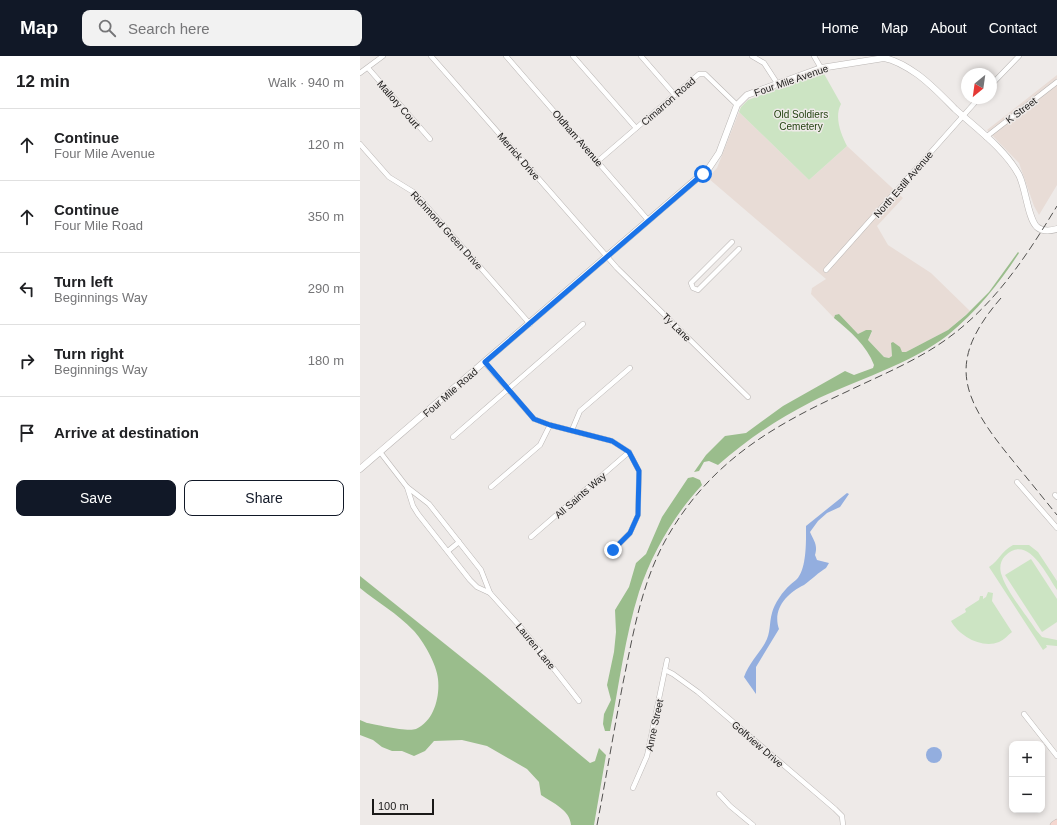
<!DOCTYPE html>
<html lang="en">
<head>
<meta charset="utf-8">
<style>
	body { margin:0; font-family:Helvetica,sans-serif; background:#f2f2f2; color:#202124 }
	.controls { position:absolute; right:12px; bottom:12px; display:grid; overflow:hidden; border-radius:8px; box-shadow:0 2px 6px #0003 }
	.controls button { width:36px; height:36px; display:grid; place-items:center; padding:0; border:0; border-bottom:1px solid #e0e0e0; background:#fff; color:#202124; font:20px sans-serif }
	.compass { position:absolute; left:601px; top:12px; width:36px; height:36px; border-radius:50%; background:#fff; box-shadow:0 2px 6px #0003; rotate:209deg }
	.scale { position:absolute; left:12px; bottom:10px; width:62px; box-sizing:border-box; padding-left:4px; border:2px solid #1a1918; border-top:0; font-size:11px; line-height:14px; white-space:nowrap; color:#1a1918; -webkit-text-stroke:3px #eeeae8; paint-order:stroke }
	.stop { position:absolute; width:12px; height:12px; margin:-9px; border:3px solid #1a73e8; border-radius:50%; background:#fff }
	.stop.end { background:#1a73e8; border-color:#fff; box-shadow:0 1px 4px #0008 }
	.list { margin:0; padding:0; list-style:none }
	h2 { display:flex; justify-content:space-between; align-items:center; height:52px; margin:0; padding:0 16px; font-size:17px }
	h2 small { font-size:13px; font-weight:400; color:#757577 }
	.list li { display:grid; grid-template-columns:26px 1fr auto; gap:12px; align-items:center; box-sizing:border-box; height:72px; padding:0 16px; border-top:1px solid #e0e0e0 }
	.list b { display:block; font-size:15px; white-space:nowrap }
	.list p { margin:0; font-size:13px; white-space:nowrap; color:#757577 }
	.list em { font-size:13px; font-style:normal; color:#757577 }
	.actions { display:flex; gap:8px; padding:12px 16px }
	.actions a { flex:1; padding:9px 0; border:1px solid #111827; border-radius:8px; text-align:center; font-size:14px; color:#111827 }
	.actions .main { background:#111827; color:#fff }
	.icon { flex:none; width:22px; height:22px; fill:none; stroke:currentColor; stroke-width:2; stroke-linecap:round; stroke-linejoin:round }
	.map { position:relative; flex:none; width:697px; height:769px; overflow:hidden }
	header { display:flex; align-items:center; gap:24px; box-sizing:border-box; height:56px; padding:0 20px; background:#111827; color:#fff }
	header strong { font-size:19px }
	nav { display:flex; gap:22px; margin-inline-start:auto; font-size:14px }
	.search { width:280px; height:36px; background:#f2f2f2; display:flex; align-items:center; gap:10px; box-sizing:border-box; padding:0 14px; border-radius:8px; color:#757577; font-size:15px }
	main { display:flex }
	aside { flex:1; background:#fff }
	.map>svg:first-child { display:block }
</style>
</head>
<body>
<header>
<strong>Map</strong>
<div class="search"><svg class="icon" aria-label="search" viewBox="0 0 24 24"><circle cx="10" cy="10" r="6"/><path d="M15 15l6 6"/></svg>Search here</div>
<nav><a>Home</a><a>Map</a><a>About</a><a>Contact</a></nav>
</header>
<main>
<aside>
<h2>12 min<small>Walk · 940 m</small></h2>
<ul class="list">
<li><svg class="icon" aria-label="ahead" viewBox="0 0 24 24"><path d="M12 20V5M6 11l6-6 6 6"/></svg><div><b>Continue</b><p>Four Mile Avenue</p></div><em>120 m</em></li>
<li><svg class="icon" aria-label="ahead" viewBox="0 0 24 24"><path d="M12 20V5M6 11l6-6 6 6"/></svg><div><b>Continue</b><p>Four Mile Road</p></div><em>350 m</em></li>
<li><svg class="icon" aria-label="left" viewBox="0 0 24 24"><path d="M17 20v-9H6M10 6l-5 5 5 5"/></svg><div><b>Turn left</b><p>Beginnings Way</p></div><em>290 m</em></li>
<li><svg class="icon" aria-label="right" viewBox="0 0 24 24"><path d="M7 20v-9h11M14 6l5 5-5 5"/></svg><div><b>Turn right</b><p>Beginnings Way</p></div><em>180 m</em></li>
<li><svg class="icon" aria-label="arrive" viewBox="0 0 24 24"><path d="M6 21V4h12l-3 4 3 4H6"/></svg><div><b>Arrive at destination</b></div></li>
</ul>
<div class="actions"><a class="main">Save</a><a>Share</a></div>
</aside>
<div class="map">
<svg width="697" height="769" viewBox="0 0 697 769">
	<rect width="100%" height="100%" fill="#eeeae8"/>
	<g fill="#e8dcd6">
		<polygon points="697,19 697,129 679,159 674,150 659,107 627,74"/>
		<polygon points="379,56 449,124 487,90 543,142 517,170 528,189 571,217 610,255 588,274 546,296 542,296 531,287 532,300 529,302 524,301 508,284 512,276 506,274 498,278 479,258 475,259 474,262 451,238 452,232 466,223 348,122 357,112"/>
	</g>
	<g fill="#cce4c3">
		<path d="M463,16L481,48C474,61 481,78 487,90L449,124L379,56L381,51L388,44Z"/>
		<path d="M653,489H669L678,496L697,525V534C687,520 668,477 645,500C640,505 639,513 642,520C647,536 667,560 676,574L682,581L697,584V590L686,589L687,591L683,594L629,511C640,504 640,496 653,489Z"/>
		<polygon points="671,503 697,543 697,566 682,576 645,519"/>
		<path d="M628,536L633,537L632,545L652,576C648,579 644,584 639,586C622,593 599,580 591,565L606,556L605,553L619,544L620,540H623V543L626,541Z"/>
	</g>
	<g fill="#9abd8c">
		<path d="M658,196L659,197C639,228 617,255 588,279C551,308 493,325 451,346C416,364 388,383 358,409L349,405L344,406L339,415L334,416L346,399L365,380L386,377L423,350L485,315L494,319L513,312L514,309C507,290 490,275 474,262L475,259L479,258L498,278L506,274H511L512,275L508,284L524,301L529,302L532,300L531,287L533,286L540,291L542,296H546L588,274L606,259L629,236Z"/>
		<path d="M333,421L340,424L342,429C314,459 292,497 279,536C265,580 259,630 250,675H245L243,668L244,658L251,644L247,629L254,596L256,576L255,554L269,531L276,507L286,498L302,461L328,422Z"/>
		<path d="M0,520L125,620L230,707L235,705L239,692L246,699L234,769H211C210,754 193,747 181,739L179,726L167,713L127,690L102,684L74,685L65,695L54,700L42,695H32L22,691L13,684L0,679V664L7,667C18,669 47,676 56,673C74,665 80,641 78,623C77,609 63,584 53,574C38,558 17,546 0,532Z"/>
	</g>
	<g fill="#93aedf">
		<path d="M487,437L489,438L480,451L467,457L458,465L450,476C454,485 458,489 455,499L457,504L469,507L466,512C459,516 451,524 444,529C427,537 412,553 419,573L396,611V638L384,621C389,607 398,599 405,587C411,577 409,567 412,557C414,548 423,535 430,529C432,527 435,525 437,523C447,512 446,484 446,470Z"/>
		<circle cx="574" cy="699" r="8"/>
	</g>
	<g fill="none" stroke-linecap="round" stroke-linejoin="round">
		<defs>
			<g id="minor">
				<polyline points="71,0 257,212 388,341"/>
				<polyline points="146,0 288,164"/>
				<polyline points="213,0 276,72"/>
				<polyline points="281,0 314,38"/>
				<polyline points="392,0 404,7 417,27"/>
				<polyline points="454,0 461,12"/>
				<polyline points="8,12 70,83"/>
				<polyline points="0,17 23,0"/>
				<polyline points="631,29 659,0"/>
				<polyline points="626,81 697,26"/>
				<polyline points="0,88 29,121 55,137 170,268"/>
				<polyline points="238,105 339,18 345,18 377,49"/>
				<polyline points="372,186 331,227 333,232 338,234 379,193"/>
				<polyline points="466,214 619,42"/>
				<polyline points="125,307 174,363 190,369 252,385 269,396 279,415 278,459 270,477 253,494"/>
				<polyline points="212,374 220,355 270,312"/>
				<polyline points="93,381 223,268"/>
				<polyline points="20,396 47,431 69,448 121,514 130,537 165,576 219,645"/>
				<polyline points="657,426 697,472"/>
				<polyline points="47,431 53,450 58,458 110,524 117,531 130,537"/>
				<polyline points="131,431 180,389 190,369"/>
				<polyline points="695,439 697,441"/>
				<polyline points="171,481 269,396"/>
				<polyline points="88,495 99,486"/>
				<polyline points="305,614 313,618 338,636 475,753 482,760 483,769"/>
				<polyline points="664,658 697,700"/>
				<polyline points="273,732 287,700 307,604"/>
				<polyline points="359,738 370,750 393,769"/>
			</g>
			<path id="tertiary" d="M0,413L349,112L359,97L377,49L387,39L461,12L524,2C536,4 547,11 557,18C571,28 583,41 595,53C617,73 645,93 659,119C666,133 668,163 677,171C683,176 690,175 697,173"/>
			<polyline id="secondary" points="694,769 697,767"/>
		</defs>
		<use href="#minor" stroke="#bab6b4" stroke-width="5.5"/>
		<use href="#tertiary" stroke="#bab6b4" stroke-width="7"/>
		<use href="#secondary" stroke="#bab6b4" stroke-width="8"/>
		<use href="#minor" stroke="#fff" stroke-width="4.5"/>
		<use href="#tertiary" stroke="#fff" stroke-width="6"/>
		<use href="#secondary" stroke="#f5d7d0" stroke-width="7"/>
		<g stroke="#51504e" stroke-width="1" stroke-dasharray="8 4" stroke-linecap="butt">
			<path d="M641,242C589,302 599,337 645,395C662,416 680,438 697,459"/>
			<path d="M237,769C246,722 254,674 263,627C273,579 281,529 305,485C348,408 408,372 486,336C519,320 554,306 584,285C634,250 666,201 697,150"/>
		</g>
	</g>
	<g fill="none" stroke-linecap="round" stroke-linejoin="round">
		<polyline stroke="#1a73e8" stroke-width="5" points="253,494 270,477 278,459 279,415 269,396 252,385 190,369 174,363 125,306 343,118"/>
	</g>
	<g text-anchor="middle" stroke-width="3" stroke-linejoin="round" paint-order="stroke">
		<g font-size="10" fill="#1a1918" stroke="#eeeae8">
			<text transform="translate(431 24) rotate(-19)" y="4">Four Mile Avenue</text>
			<text transform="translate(308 45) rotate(-41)" y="4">Cimarron Road</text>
			<text transform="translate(39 48) rotate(49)" y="4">Mallory Court</text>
			<text transform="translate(661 54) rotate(-37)" y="4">K Street</text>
			<text transform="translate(218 82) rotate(49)" y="4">Oldham Avenue</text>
			<text transform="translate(159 100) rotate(49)" y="4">Merrick Drive</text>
			<text transform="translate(543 128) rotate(-49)" y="4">North Estill Avenue</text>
			<text transform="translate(87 174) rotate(48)" y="4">Richmond Green Drive</text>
			<text transform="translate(317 271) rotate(45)" y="4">Ty Lane</text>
			<text transform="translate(90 336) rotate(-41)" y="4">Four Mile Road</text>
			<text transform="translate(220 439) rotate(-41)" y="4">All Saints Way</text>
			<text transform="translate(176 590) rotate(51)" y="4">Lauren Lane</text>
			<text transform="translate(294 669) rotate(-78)" y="4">Anne Street</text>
			<text transform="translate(398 688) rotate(41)" y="4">Golfview Drive</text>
		</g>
		<g font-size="10" fill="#1e3e0b" stroke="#eeeae8">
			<text x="441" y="62">Old Soldiers<tspan x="441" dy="12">Cemetery</tspan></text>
		</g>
	</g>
</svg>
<div class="controls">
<button>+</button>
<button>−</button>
</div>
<svg class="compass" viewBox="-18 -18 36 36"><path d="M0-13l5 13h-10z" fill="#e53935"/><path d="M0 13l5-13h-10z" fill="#757577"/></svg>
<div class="scale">100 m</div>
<div class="stop" style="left:343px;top:118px"></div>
<div class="stop end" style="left:253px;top:494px"></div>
</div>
</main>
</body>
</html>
